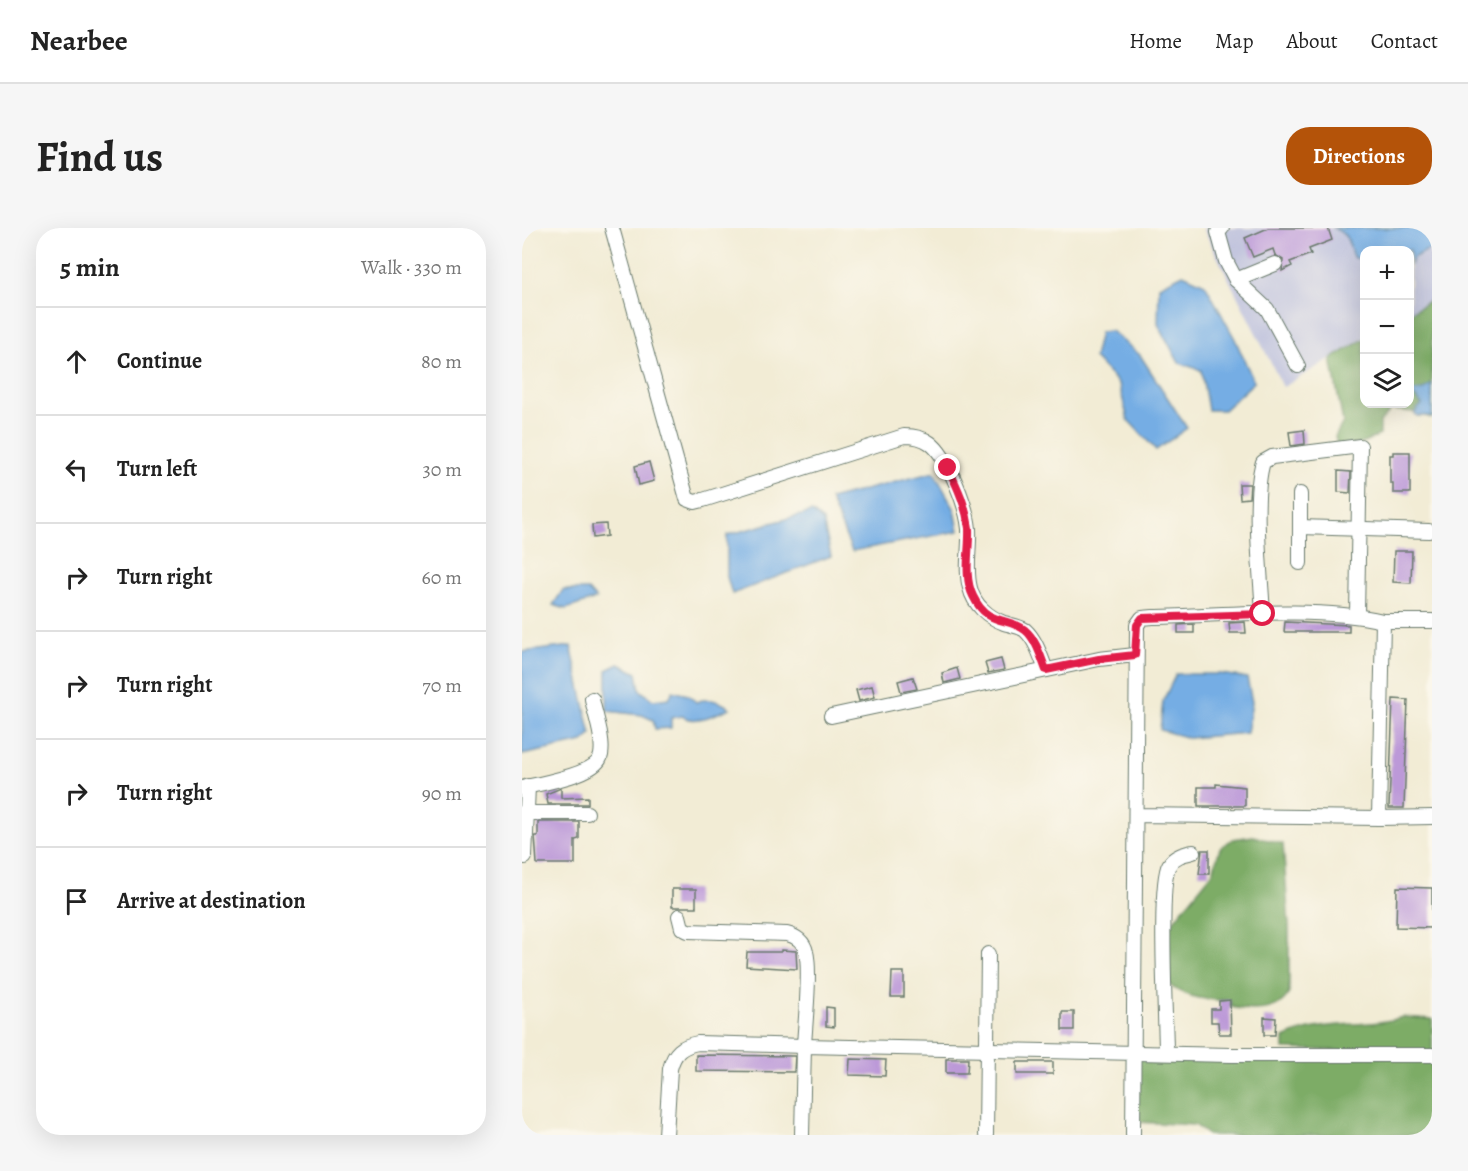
<!DOCTYPE html>
<html lang="en">
<head>
<meta charset="utf-8">
<style>
	body { margin:0; font-family:Alegreya,serif; background:#f6f6f6; color:#222 }
	.controls { position:absolute; right:18px; top:18px; display:grid; overflow:hidden; border-radius:12px; box-shadow:0 6px 24px #0002 }
	.controls button { width:54px; height:54px; display:grid; place-items:center; padding:0; border:0; border-bottom:2px solid #e0e0e0; background:#fff; color:#222; font:30px sans-serif }
	.stop { position:absolute; width:18px; height:18px; margin:-14px; border:4px solid #e11d48; border-radius:50%; background:#fff }
	.stop.end { background:#e11d48; border-color:#fff; box-shadow:0 2px 6px #0008 }
	.list { margin:0; padding:0; list-style:none }
	h2 { display:flex; justify-content:space-between; align-items:center; height:78px; margin:0; padding:0 24px; font-size:26px }
	h2 small { font-size:20px; font-weight:400; color:#767676 }
	.list li { display:grid; grid-template-columns:39px 1fr auto; gap:18px; align-items:center; box-sizing:border-box; height:108px; padding:0 24px; border-top:2px solid #e0e0e0 }
	.list b { display:block; font-size:22px; white-space:nowrap }
	.list em { font-size:20px; font-style:normal; color:#767676 }
	.icon { flex:none; width:33px; height:33px; fill:none; stroke:currentColor; stroke-width:2; stroke-linecap:round; stroke-linejoin:round }
	.map { position:relative; flex:none; width:910px; height:907px; overflow:hidden; border-radius:24px }
	header { display:flex; align-items:center; gap:36px; box-sizing:border-box; height:84px; padding:0 30px; background:#fff; border-bottom:2px solid #e0e0e0 }
	header strong { font-size:28px }
	nav { display:flex; gap:33px; margin-inline-start:auto; font-size:21px }
	.intro { display:flex; align-items:center; justify-content:space-between; box-sizing:border-box; height:144px; padding:0 36px }
	h1 { margin:0; font-size:42px }
	.button { padding:15px 27px; border-radius:24px; background:#b45309; color:#fff; font-size:21px; font-weight:700 }
	main { display:flex; gap:36px; padding:0 36px }
	aside { flex:1; background:#fff; border-radius:24px; box-shadow:0 6px 24px #0002 }
	.map>svg:first-child { display:block }
</style>
</head>
<body>
<header>
<strong>Nearbee</strong>
<nav><a>Home</a><a>Map</a><a>About</a><a>Contact</a></nav>
</header>
<div class="intro"><h1>Find us</h1><a class="button">Directions</a></div>
<main>
<aside>
<h2>5 min<small>Walk · 330 m</small></h2>
<ul class="list">
<li><svg class="icon" aria-label="ahead" viewBox="0 0 24 24"><path d="M12 20V5M6 11l6-6 6 6"/></svg><div><b>Continue</b></div><em>80 m</em></li>
<li><svg class="icon" aria-label="left" viewBox="0 0 24 24"><path d="M17 20v-9H6M10 6l-5 5 5 5"/></svg><div><b>Turn left</b></div><em>30 m</em></li>
<li><svg class="icon" aria-label="right" viewBox="0 0 24 24"><path d="M7 20v-9h11M14 6l5 5-5 5"/></svg><div><b>Turn right</b></div><em>60 m</em></li>
<li><svg class="icon" aria-label="right" viewBox="0 0 24 24"><path d="M7 20v-9h11M14 6l5 5-5 5"/></svg><div><b>Turn right</b></div><em>70 m</em></li>
<li><svg class="icon" aria-label="right" viewBox="0 0 24 24"><path d="M7 20v-9h11M14 6l5 5-5 5"/></svg><div><b>Turn right</b></div><em>90 m</em></li>
<li><svg class="icon" aria-label="arrive" viewBox="0 0 24 24"><path d="M6 21V4h12l-3 4 3 4H6"/></svg><div><b>Arrive at destination</b></div></li>
</ul>
</aside>
<div class="map">
<svg width="910" height="907" viewBox="0 0 910 907">
	<rect width="100%" height="100%" fill="#fbf7ec"/>
	<filter id="ink" filterUnits="userSpaceOnUse"><feTurbulence type="fractalNoise" baseFrequency=".0167" numOctaves="2"/><feDisplacementMap in="SourceGraphic" scale="12" xChannelSelector="R" yChannelSelector="G"/><feConvolveMatrix kernelMatrix="1 2 1 2 8 2 1 2 1" color-interpolation-filters="sRGB"/></filter>
	<filter id="wash" filterUnits="userSpaceOnUse"><feTurbulence type="fractalNoise" baseFrequency=".008" numOctaves="4" result="noise"/><feDisplacementMap in="SourceGraphic" scale="24" xChannelSelector="R" yChannelSelector="G"/><feGaussianBlur stdDeviation="1.35" result="paint"/><feColorMatrix in="noise" values="0 0 0 0 0 0 0 0 0 0 0 0 0 0 0 0 0 1.4 0 .05"/><feComposite in="paint" operator="in"/></filter>
	<g filter="url(#wash)">
		<rect width="100%" height="100%" fill="#f2ecd5"/>
		<polygon fill="#bfc2dd" points="681,0 910,0 910,71 888,85 888,22 842,22 842,111 761,159"/>
		<g fill="#7dac66" stroke="#4e744d" stroke-width="1.5">
			<polygon points="910,71 910,190 891,184 869,182 858,194 858,207 837,216 816,219 813,209 821,194 809,131 842,111 842,176 888,176 888,85"/>
			<path d="M731,608L761,616L767,697V765C756,786 729,783 709,779L708,772C686,773 663,770 646,756L644,702L691,644L698,620L711,611Z"/>
			<path d="M881,789L910,791V825L762,821V810C798,791 843,801 881,789Z"/>
			<polygon points="615,827 910,829 910,907 686,907 673,897 614,894"/>
		</g>
		<g fill="#74ade4" stroke="#4a758c" stroke-width="1.5">
			<path d="M812,0H910V20L892,29L888,36V22H842V30H832C827,23 829,11 821,6C819,3 815,3 812,0Z"/>
			<polygon points="661,46 683,56 713,111 732,154 702,182 686,182 679,142 657,135 636,96 637,58"/>
			<polygon points="589,103 618,127 665,200 634,222 606,192 597,156 572,130 578,104"/>
			<polygon points="910,156 910,190 906,188 895,188 892,185 900,176 888,164 901,162"/>
			<polygon points="412,244 433,282 437,303 330,323 308,271"/>
			<polygon points="290,284 301,293 309,328 210,366 205,349 205,307"/>
			<polygon points="41,362 66,362 74,371 44,381 31,377"/>
			<polygon points="49,418 69,507 61,514 0,527 0,424"/>
			<path d="M97,436L115,445L118,462L131,472L147,470L151,463L166,467L174,474C186,469 197,472 208,480C194,486 174,497 160,488L149,490V500L133,501L131,492L120,487L85,483V442Z"/>
			<polygon points="654,446 699,446 725,450 730,474 725,505 667,510 638,502 641,473"/>
		</g>
		<g id="blocks">
			<g fill="#bc99d8">
				<polygon points="746,0 806,0 810,12 787,21 789,26 768,34 770,38 760,43 761,32 753,27 751,21 731,29 723,10"/>
				<polygon points="782,202 783,216 769,218 767,204"/>
				<polygon points="871,224 888,224 888,265 871,265 871,255 868,255 868,227 871,227"/>
				<polygon points="127,234 132,253 117,257 113,238"/>
				<polygon points="816,243 829,244 828,265 816,264"/>
				<polygon points="717,256 728,256 727,270 718,271"/>
				<polygon points="84,296 85,308 71,310 70,297"/>
				<polygon points="872,323 890,323 889,355 871,354"/>
				<polygon points="723,394 724,405 708,405 707,395"/>
				<polygon points="763,394 827,397 827,404 762,404"/>
				<polygon points="672,396 672,405 656,405 656,397"/>
				<polygon points="479,431 482,442 466,445 463,435"/>
				<polygon points="435,440 438,451 422,455 420,445"/>
				<polygon points="391,449 395,461 379,464 376,453"/>
				<polygon points="350,458 353,469 337,473 334,462"/>
				<polygon points="871,471 886,472 882,580 867,580"/>
				<polygon points="694,556 723,559 723,578 676,578 676,559 694,559"/>
				<polygon points="39,560 39,570 66,569 66,576 26,576 24,566"/>
				<polygon points="16,594 57,594 57,611 53,612 53,636 15,636 13,608 16,608"/>
				<polygon points="680,622 687,622 687,646 677,646"/>
				<polygon points="875,659 910,660 910,700 874,699"/>
				<rect x="150" y="661" width="24" height="18"/>
				<polygon points="259,722 274,723 275,741 224,738 225,724 259,724"/>
				<polygon points="370,744 382,744 382,769 369,769"/>
				<polygon points="708,772 709,806 697,806 696,794 689,794 689,781 697,781 697,773"/>
				<polygon points="304,779 312,780 312,799 304,798"/>
				<rect x="540" y="784" width="12" height="18"/>
				<polygon points="742,789 754,790 753,807 742,807"/>
				<polygon points="174,827 273,828 272,844 174,843"/>
				<polygon points="328,831 364,832 363,848 327,847"/>
				<polygon points="424,831 446,831 445,845 424,845"/>
				<rect x="495" y="834" width="36" height="12"/>
			</g>
		</g>
	</g>
	<g filter="url(#ink)">
		<use href="#blocks" fill-opacity="0" stroke="#697a6c" stroke-width="1.5"/>
		<g fill="none" stroke-linecap="round" stroke-linejoin="round">
			<defs>
				<g id="minor">
					<path d="M90,0L165,271L173,274L181,272L382,208C392,208 400,209 408,215C426,228 445,279 447,301C448,320 443,342 448,360C452,377 466,389 482,395C489,397 497,398 503,402C514,412 519,429 524,442"/>
					<polyline points="700,0 696,4 704,33 714,52 745,81 776,138"/>
					<polyline points="714,52 753,36"/>
					<polyline points="778,266 778,335"/>
					<polyline points="778,299 907,303"/>
					<path d="M741,386C739,347 730,269 741,234L750,229L838,218L835,387"/>
					<polyline points="861,393 910,393"/>
					<polyline points="309,488 577,431 613,427"/>
					<path d="M0,560C18,555 76,547 79,527C82,510 73,487 70,471"/>
					<polyline points="0,585 65,585"/>
					<polyline points="857,590 910,589"/>
					<polyline points="3,629 6,558"/>
					<path d="M644,825C644,793 636,656 647,637C652,628 662,626 671,624"/>
					<path d="M144,907L148,841C152,824 160,818 176,815L282,818C283,797 289,741 284,724C282,714 274,708 265,706L166,703L160,700L157,688"/>
					<polyline points="280,907 282,818 709,827 910,827"/>
					<polyline points="464,907 466,726"/>
					<path d="M611,907L615,397L620,390L631,389C701,387 794,378 861,393L857,590L614,587"/>
				</g>
			</defs>
			<use href="#minor" stroke="#697a6c" stroke-width="16"/>
			<use href="#minor" stroke="#fff" stroke-width="14"/>
		</g>
	</g>
	<g fill="none" stroke-linecap="round" stroke-linejoin="round" filter="url(#ink)">
		<path stroke="#e11d48" stroke-width="8" d="M426,240C436,260 444,278 447,300C448,322 441,348 451,368C466,399 485,388 503,402C514,411 519,429 524,442L577,431L613,427L615,397L620,390L741,386"/>
	</g>
</svg>
<div class="controls">
<button>+</button>
<button>−</button>
<button><svg class="icon" aria-label="layers" viewBox="0 0 24 24"><path d="M12 4l9 5-9 5-9-5zM3 14l9 5 9-5"/></svg></button>
</div>
<div class="stop" style="left:741px;top:386px"></div>
<div class="stop end" style="left:426px;top:240px"></div>
</div>
</main>
</body>
</html>
